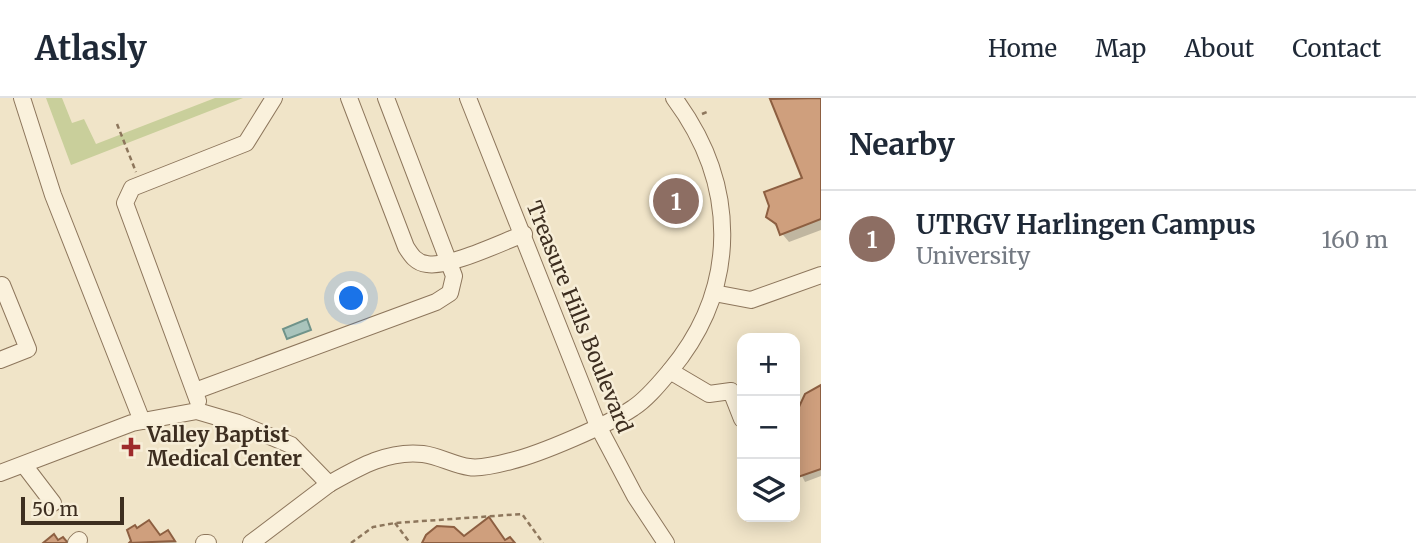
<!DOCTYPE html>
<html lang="en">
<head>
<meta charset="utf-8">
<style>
	body { margin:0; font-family:Merriweather,serif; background:#f6f6f7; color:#1f2937 }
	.controls { position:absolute; right:21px; bottom:21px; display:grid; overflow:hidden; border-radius:14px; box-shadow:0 4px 18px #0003 }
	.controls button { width:63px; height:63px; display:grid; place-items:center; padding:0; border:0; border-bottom:2px solid #e0e1e3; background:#fff; color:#1f2937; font:35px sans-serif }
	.scale { position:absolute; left:21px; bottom:18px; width:103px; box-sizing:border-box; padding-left:7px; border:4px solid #3d2e20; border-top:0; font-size:19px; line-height:24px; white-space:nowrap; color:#3d2e20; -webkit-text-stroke:5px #f7eed8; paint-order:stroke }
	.you { position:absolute; left:352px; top:201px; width:24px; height:24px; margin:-18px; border:5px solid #fff; border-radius:50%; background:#1a73e8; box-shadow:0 0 0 10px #1a73e833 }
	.badge { display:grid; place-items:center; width:46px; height:46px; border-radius:50%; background:#111827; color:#fff; font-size:23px; font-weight:700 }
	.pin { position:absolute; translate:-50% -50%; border:4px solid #fff; box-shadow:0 2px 7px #0006 }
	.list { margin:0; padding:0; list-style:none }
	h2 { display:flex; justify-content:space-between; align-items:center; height:91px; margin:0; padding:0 28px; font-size:30px }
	h2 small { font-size:23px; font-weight:400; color:#747a83 }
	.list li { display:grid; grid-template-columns:46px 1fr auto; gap:21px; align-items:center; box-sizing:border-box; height:98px; padding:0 28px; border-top:2px solid #e0e1e3 }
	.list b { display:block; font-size:26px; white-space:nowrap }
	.list p { margin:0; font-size:23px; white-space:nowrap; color:#747a83 }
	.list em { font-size:23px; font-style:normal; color:#747a83 }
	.icon { flex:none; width:38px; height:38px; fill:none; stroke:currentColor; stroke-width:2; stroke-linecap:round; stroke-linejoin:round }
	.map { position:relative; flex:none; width:821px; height:445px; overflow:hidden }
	header { display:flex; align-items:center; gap:42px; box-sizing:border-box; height:98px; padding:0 35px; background:#fff; border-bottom:2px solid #e0e1e3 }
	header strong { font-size:33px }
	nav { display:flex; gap:38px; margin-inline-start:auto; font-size:24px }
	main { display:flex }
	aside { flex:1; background:#fff }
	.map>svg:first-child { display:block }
</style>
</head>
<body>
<header>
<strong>Atlasly</strong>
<nav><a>Home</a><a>Map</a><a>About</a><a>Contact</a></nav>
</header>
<main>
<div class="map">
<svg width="821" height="445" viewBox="0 0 821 445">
	<rect width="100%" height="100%" fill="#f0e4c8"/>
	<polygon fill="#c9cf9b" points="46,0 62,0 72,25 84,21 96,46 215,0 243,0 71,67"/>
	<polygon fill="#a9c4bc" stroke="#6f938a" stroke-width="2" points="307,221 311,232 287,241 283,231"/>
	<g fill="#0003">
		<polygon points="772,0 821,0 821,132 789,144 768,119 804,81"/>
		<polygon points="821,290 821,378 805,384 795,364 795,311 799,313"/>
		<polygon points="149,424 162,438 167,434 177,445 132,445 138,432"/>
	</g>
	<g fill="#cf9f7d" stroke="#8d5f41" stroke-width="2">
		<polygon points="821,0 821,121 780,137 776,126 766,119 769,108 764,94 802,80 770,1"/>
		<polygon points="821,287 821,371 798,379 795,370 795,310 798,311 805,296"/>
		<polygon points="489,419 505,442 510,439 515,445 422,445 426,437 437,428 454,429 464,438"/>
		<polygon points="149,422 160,437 168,432 175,443 129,445 131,443 127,432 135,427 137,430"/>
		<polygon points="54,436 58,442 63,439 68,445 43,445"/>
	</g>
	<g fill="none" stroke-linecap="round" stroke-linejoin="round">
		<defs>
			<g id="minor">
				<polyline points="22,0 53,97 142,323"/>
				<path d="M349,0L406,149C411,157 416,165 427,166C449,170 502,144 524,136"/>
				<polyline points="468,0 598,328 635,398 666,445"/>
				<polyline points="0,188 2,187 28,251 0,262"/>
				<polyline points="714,195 751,202 821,177"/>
				<polyline points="670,273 709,296 731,293 742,321"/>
				<polyline points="195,293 436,204 450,195 454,178 386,0"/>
				<polyline points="198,303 125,105 132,90 246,45 274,0"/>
				<polyline points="24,367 53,405"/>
				<path d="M0,375L132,325L197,313L238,325L291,347L329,386C359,369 388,352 423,356C439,358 454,367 469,369C481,371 500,366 511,363C540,356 608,327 633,310C647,301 659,286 670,273C740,189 738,86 674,0"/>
				<polyline points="76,445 79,442"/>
				<polyline points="204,445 208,445"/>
				<polyline points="251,445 329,386"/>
			</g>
		</defs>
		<use href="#minor" stroke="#8d765c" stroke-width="18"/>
		<g stroke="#8d765c" stroke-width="2.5" stroke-dasharray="5 3.5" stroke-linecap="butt">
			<polyline points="702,16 709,13"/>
			<polyline points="117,26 136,74"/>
			<polyline points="395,425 410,445"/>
			<polyline points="351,445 373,429 395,425 522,416 543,445"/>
		</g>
		<use href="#minor" stroke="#faf1dc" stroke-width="16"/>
	</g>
	<path fill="#9e2a2b" stroke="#f7eed8" stroke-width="2.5" d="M127.5 338.5h7v7h7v7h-7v7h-7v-7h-7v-7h7z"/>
	<g text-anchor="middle" stroke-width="5" stroke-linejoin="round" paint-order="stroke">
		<g font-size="21" fill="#3d2e20" stroke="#f7eed8">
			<text transform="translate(579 219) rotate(68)" y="7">Treasure Hills Boulevard</text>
		</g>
		<g font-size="21" font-weight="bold" fill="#3d2e20" stroke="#f7eed8" text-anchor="start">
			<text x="147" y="344">Valley Baptist<tspan x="147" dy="24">Medical Center</tspan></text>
		</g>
	</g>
</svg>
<div class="controls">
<button>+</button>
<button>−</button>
<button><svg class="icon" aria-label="layers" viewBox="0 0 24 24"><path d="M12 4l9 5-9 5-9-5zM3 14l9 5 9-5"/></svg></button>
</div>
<div class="scale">50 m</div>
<div class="you"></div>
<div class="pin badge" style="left:676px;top:103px;background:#8d6e63">1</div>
</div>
<aside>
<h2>Nearby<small></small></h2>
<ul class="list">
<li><span class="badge" style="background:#8d6e63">1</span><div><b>UTRGV Harlingen Campus</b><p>University</p></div><em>160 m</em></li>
</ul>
</aside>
</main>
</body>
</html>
